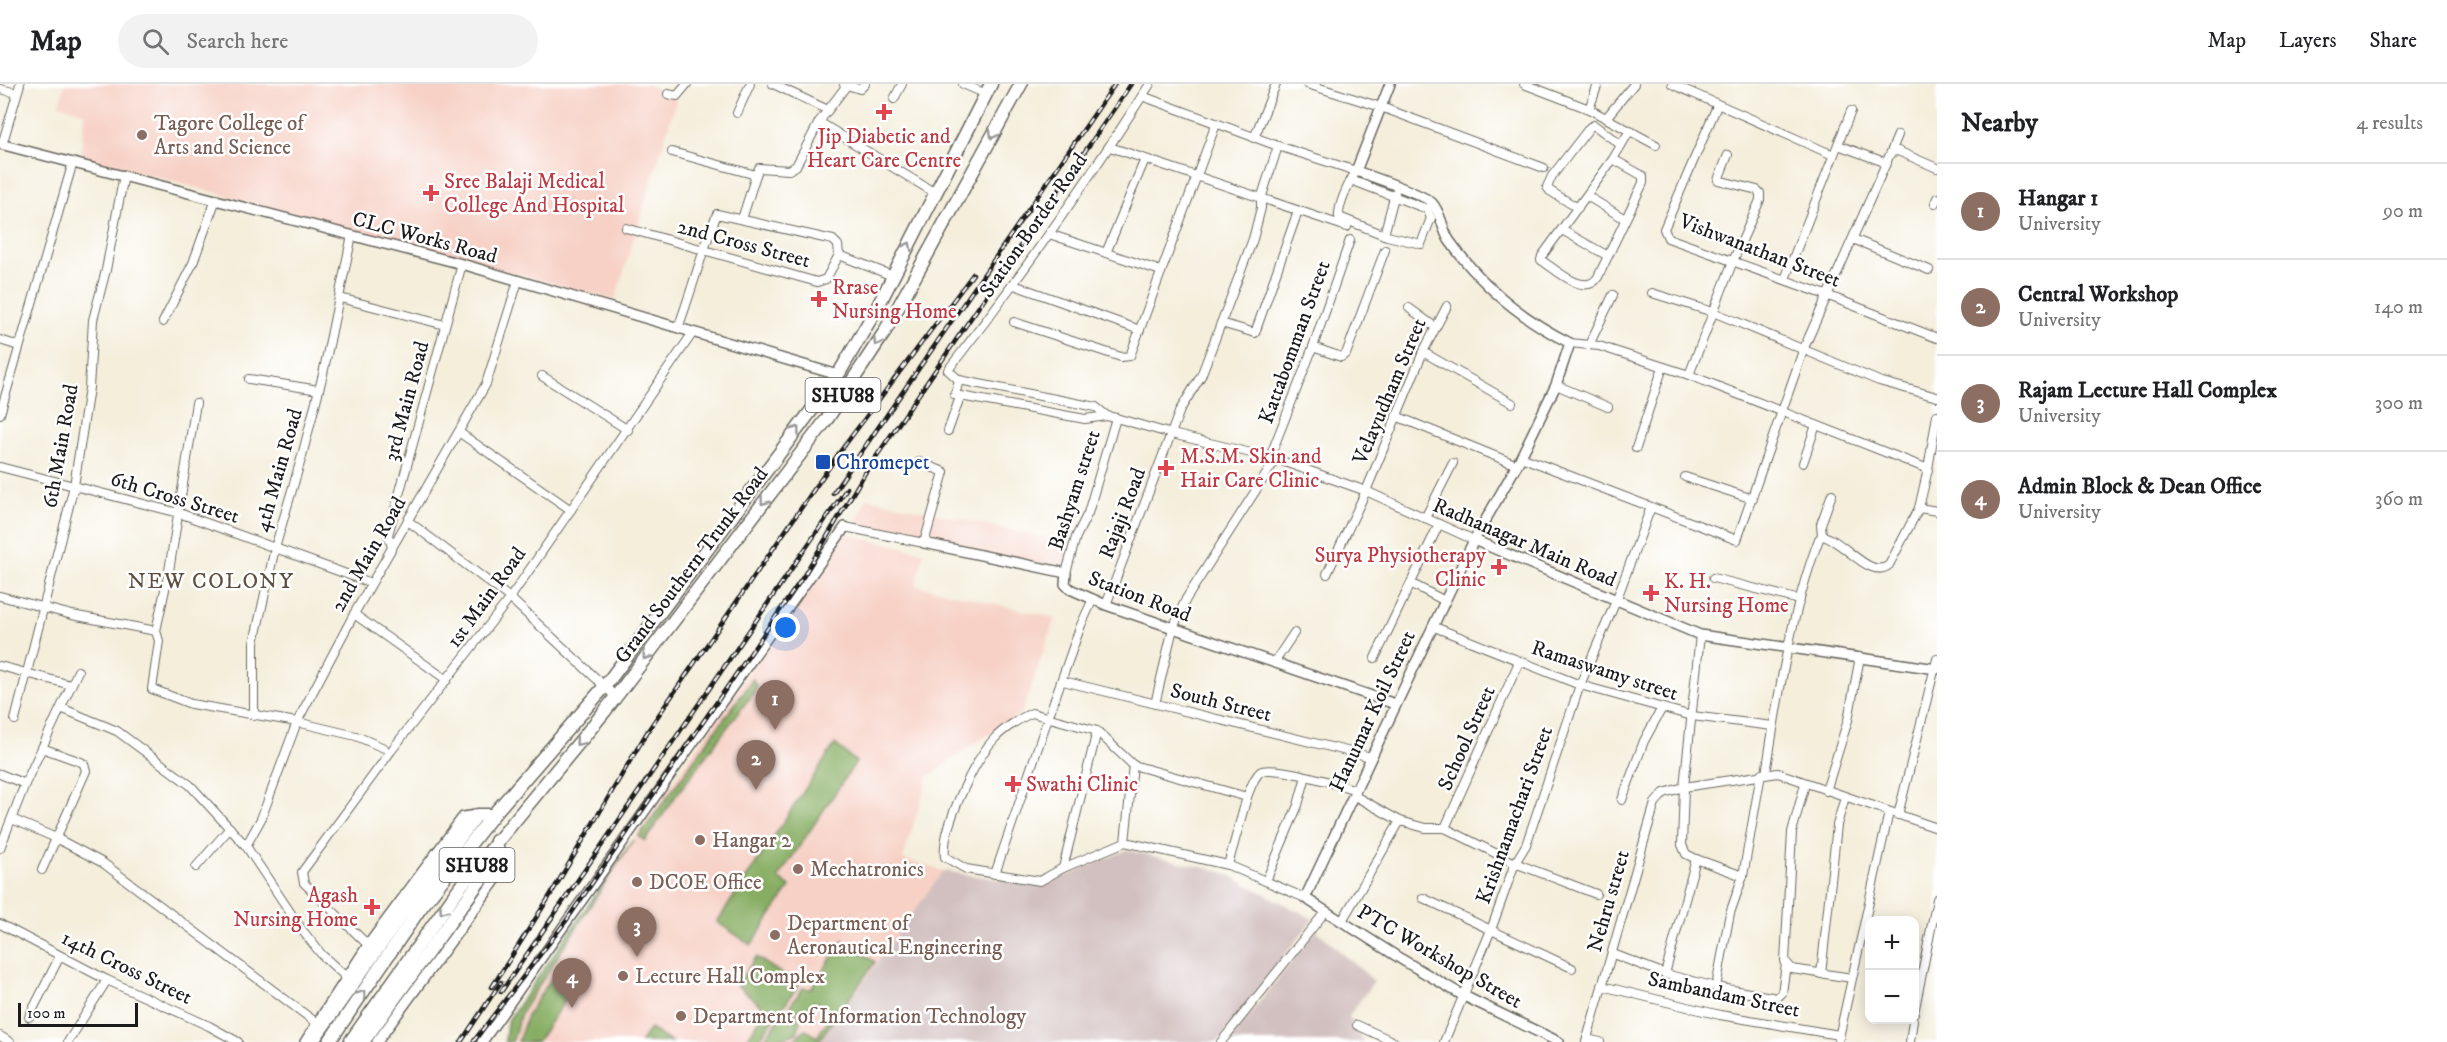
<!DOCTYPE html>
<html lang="en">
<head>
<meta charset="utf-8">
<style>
	body { margin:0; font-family:"IM FELL DW Pica",serif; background:#f2f2f2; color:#202124 }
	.controls { position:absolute; right:18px; bottom:18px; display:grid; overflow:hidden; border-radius:12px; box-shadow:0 3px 15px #0003 }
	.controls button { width:54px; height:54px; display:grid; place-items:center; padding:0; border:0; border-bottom:2px solid #e0e0e0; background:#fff; color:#202124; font:30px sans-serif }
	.scale { position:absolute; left:18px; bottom:15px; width:120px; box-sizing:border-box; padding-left:6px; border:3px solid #1c1c1c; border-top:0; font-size:16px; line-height:21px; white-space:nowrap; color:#1c1c1c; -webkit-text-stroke:4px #fff; paint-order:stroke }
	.you { position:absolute; left:786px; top:544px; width:21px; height:21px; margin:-15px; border:4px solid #fff; border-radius:50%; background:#1a73e8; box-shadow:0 0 0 9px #1a73e833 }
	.badge { display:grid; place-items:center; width:39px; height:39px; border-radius:50%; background:#0b8043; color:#fff; font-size:20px; font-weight:700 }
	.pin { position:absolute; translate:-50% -50px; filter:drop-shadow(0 2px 3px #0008) }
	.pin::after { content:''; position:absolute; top:32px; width:21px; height:18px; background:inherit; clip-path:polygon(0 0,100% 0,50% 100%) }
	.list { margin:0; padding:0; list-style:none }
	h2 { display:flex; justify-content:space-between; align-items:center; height:78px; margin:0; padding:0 24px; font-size:26px }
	h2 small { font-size:20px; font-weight:400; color:#757577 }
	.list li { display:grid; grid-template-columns:39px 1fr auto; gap:18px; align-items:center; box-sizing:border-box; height:96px; padding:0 24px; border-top:2px solid #e0e0e0 }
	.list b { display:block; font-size:22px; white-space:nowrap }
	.list p { margin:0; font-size:20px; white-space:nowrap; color:#757577 }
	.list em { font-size:20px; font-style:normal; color:#757577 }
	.icon { flex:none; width:33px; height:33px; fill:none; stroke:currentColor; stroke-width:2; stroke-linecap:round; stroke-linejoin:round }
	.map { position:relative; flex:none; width:1937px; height:958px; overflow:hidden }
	header { display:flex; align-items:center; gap:36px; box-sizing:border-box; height:84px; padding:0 30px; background:#fff; border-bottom:2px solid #e0e0e0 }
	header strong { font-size:28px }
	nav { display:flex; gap:33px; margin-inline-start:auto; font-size:21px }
	.search { width:420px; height:54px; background:#f2f2f2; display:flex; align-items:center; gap:15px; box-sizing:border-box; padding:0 21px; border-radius:33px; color:#757577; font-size:22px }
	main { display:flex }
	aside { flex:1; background:#fff }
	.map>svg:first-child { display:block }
</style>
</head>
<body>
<header>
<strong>Map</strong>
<div class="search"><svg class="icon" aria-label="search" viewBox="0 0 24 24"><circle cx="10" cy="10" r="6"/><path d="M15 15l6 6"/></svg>Search here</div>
<nav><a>Map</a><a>Layers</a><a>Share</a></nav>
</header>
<main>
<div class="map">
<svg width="1937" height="958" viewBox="0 0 1937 958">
	<rect width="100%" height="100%" fill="#fff"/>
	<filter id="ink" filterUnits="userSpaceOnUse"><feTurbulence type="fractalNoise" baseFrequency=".0167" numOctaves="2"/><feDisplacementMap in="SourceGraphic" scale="12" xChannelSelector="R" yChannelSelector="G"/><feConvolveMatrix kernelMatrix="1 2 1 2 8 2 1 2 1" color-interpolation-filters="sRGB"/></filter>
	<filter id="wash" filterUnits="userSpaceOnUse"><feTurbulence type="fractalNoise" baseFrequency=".008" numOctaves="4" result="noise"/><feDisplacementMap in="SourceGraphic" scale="24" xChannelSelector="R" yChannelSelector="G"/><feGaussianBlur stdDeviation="1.35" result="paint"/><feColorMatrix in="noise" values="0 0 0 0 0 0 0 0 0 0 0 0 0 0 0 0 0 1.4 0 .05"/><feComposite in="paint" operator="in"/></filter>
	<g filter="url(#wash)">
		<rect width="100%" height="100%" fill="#f4eedb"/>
		<g fill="#f7d1c6">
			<polygon points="65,0 646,0 677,14 615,216 81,73 84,29 59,20"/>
			<polygon points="867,414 1069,459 1065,486 855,440"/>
			<polygon points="845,450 924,468 916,501 1055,534 1022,629 965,666 928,693 903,775 943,787 820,958 504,958 506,938"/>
		</g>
		<g fill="#d2bfbf">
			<polygon points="1127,766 1223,788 1313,835 1218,958 820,958 943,787 1041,802"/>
			<polygon points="1316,846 1374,897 1349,932 1363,958 1228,958"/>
		</g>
		<g fill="#86ad62" stroke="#51643f" stroke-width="1.5">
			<polygon points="753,595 757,604 675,713 645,757 639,752"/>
			<polygon points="835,660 856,678 778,794 790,803 751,861 717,838"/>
			<polygon points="633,756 521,929 512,958 505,958 507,938"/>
			<polygon points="843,856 875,878 818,958 792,958 805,945 817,953 832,930 814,917 803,931 790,921 803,904 811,905"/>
			<polygon points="756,873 799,901 757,958 745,958 766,926 737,901"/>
			<polygon points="559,883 578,896 568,906 569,910 537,958 518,958 527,931"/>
			<polygon points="787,925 797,930 800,938 797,949 787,953 762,958"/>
			<polygon points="650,945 671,958 640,958"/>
		</g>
	</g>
	<g filter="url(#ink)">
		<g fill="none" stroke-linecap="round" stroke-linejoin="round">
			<defs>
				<g id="minor">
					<polyline points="773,0 828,26"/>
					<polyline points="844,0 860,5 865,0"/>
					<polyline points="963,0 986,10"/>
					<polyline points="1307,0 1381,23 1544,84"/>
					<polyline points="1524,0 1589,25 1656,61"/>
					<polyline points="1672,0 1833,71"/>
					<polyline points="0,5 17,9"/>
					<polyline points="668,10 677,12 687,0"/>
					<path d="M1142,12L1278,62L1356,87C1349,99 1338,119 1339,133L1387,152L1421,160L1431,134L1427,125L1351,96"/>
					<polyline points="894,15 902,0"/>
					<polyline points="1717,22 1664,145 1668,154 1829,212 1937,254"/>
					<polyline points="1589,25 1598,0"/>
					<polyline points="737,29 750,0"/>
					<polyline points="1606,34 1634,0"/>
					<polyline points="819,38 935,109"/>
					<polyline points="1254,54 1276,0"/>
					<polyline points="2,61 20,0"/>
					<polyline points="1838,61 1887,79"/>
					<polyline points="1110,63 1347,143"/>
					<polyline points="672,68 756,91 742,135"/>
					<polyline points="1891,68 1898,51"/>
					<path d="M1613,75L1643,92V99L1598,193C1586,213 1557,187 1544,178L1541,176L1542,172L1613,75L1629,48"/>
					<polyline points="756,91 759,84 789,86 796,82 819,38 847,1"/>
					<polyline points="1587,112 1625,135"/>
					<polyline points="1935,119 1937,114"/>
					<polyline points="1578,124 1550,107 1547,103 1552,92 1590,43 1594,41 1621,61"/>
					<polyline points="626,144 817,198 826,195 839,171"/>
					<polyline points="1562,146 1608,172"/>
					<polyline points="1049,150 1161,187"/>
					<polyline points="1384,151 1395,109"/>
					<polyline points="1853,155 1929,186"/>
					<polyline points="1106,169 1145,75"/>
					<polyline points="839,171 893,192"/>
					<polyline points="1785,195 1851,27"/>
					<polyline points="1014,201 1140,246"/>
					<polyline points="1652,209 1713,228 1879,297 1937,313"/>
					<polyline points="340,214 445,241"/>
					<polyline points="1409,224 1435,243"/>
					<polyline points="163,238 193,179 216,115"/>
					<polyline points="1014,238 1121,273 1130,272 1216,40"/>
					<polyline points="1221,239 1255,249 1298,127"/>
					<path d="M678,244C692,206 702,167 717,130L833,156L838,161L839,171"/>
					<polyline points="0,256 19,262"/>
					<polyline points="1570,259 1599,262 1689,291 1928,385"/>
					<polyline points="1589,261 1613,211"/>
					<polyline points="1313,263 1341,273 1346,270 1385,166"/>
					<polyline points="1423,268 1512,319"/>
					<polyline points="1689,291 1733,177 1760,116 1760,109 1757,106 1718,96 1728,71"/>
					<polyline points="542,292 628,346"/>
					<polyline points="249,295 319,306"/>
					<path d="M959,296L948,286C1020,194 1087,98 1150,0"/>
					<polyline points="1556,301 1608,323"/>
					<polyline points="0,330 73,78"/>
					<polyline points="1107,332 1096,323 959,296 955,311 1085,335 1107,332 1116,334 1172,350 1276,375 1366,407 1474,456"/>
					<polyline points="1396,332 1517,381"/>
					<polyline points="948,347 960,313"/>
					<polyline points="460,349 571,426"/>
					<polyline points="1636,364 1663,283"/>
					<polyline points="1270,373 1313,263 1350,156"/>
					<polyline points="1521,373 1737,456 1804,264 1891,68 1898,67 1937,84"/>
					<polyline points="1803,379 1816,341"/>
					<polyline points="0,383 179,429 371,499"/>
					<polyline points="1685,393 1753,415"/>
					<polyline points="1919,424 1937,427"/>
					<polyline points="1425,434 1453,379"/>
					<polyline points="408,437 510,514 616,613"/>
					<polyline points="845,443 924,459 944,388 919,378"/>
					<polyline points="1822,452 1821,440 1832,410"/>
					<polyline points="392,463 388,451 462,180"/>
					<polyline points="1066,489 1076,453 1088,429 1116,334"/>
					<polyline points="1327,490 1366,407 1423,268 1447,222"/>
					<polyline points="1713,494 1800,516"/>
					<polyline points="1412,500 1445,517"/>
					<polyline points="0,512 72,531 156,547 169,487 196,319"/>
					<polyline points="1106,521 1180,326 1201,292 1253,155 1261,124 1261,115 1278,62"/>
					<polyline points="354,530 447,596"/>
					<polyline points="1432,542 1580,601 1692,632 1773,642"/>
					<polyline points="156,547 159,557 152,605 191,620 297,638 356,652 384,664"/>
					<polyline points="1375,574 1439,440"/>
					<polyline points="1274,579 1294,549"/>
					<polyline points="0,582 71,601"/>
					<polyline points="1063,597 1371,673"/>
					<polyline points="1155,620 1173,544 1186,515 1276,375"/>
					<polyline points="61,624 117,647 190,701 246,762 302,846 322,871 347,894"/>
					<polyline points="254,632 254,559 275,464 302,372 323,290 352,151"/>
					<polyline points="15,636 74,402 89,304 93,236 106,186 124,91"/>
					<polyline points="42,664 81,678 84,680 86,687 42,786"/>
					<polyline points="1133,681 1247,713 1228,781"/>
					<polyline points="0,690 25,700"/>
					<path d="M1766,690C1778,611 1791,529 1819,455L1822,452C1843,455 1870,497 1889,481L1919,424L1928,385L1937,331"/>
					<polyline points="1805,700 1792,748 1785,877 1792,885 1852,894"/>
					<polyline points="1826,707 1848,636 1860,573"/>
					<polyline points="1353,711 1400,737 1425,744 1445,744 1515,779 1596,810"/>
					<path d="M1247,713C1250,705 1254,693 1260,688C1272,680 1340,701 1356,706"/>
					<polyline points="1622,716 1644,657 1662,624"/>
					<polyline points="1898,731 1937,575"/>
					<polyline points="12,735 56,754 103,779 318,940"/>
					<polyline points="1445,744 1519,578"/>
					<path d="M1125,758L1133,681L1097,647L1032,629C1020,634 1002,646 994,655C974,677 941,745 945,773L966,785L1040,797L1063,784L1125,758L1228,781L1305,814"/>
					<polyline points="246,762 261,735 297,638 354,530 486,300 518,197"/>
					<polyline points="0,764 25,700 78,587"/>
					<polyline points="1696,775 1686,770 1682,761 1684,703 1700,551"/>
					<polyline points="196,783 230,744"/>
					<polyline points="1063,784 1097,647"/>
					<polyline points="995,790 1048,634 1081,541 1093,515"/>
					<polyline points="1266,797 1298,721 1306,692"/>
					<polyline points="1423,814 1572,884"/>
					<polyline points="1342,837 1400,737"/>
					<polyline points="0,840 107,896 209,942 238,958"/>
					<polyline points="368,861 304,799 302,788 391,667 510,514 692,250"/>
					<polyline points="1613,870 1665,890 1716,903 1777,914 1782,909 1786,880"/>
					<polyline points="1665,890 1696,775 1743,792"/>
					<polyline points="1821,890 1837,741 1845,713"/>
					<polyline points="1602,902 1720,931 1839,951"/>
					<polyline points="1716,903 1730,829 1743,792 1761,690"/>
					<polyline points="1914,929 1937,815"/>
					<polyline points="29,933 60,872"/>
					<polyline points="1357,941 1394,958"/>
					<polyline points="0,952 10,958"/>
					<polyline points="1587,955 1600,958"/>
					<polyline points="68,958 107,896"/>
					<polyline points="1221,958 1325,828"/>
					<polyline points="1444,958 1491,846 1515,779 1526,761 1580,601 1616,517 1651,423"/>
					<polyline points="1586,958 1655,719 1664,709 1684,703 1778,689 1937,744"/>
					<polyline points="1838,958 1889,728"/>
					<polyline points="1910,958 1913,936"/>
				</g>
				<g id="tertiary">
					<path d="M1390,0L1356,87C1370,92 1424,110 1432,119C1441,128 1442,145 1449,156C1480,200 1522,235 1570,259L1556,301L1517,381L1474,456L1445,517L1305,814L1401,875L1464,912L1559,958"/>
					<polyline points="0,60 462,180 838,291"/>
					<polyline points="1474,456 1700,551 1937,585"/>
					<polyline points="924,459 1066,489 1065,500 1070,505 1106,521 1395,620"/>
					<polyline points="305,958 368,861 463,733 477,731"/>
					<polyline points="377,958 500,790 498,769"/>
					<polyline points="482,958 845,443"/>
				</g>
				<g id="primary">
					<polyline points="312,958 400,833 477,731 493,731"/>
					<polyline points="329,958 419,826 493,731 605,602 838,291 878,222 991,0"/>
					<polyline points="350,958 460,803 605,627 827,335 884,249 1021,0"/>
					<polyline points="363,958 487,787 498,769 496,757"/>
				</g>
			</defs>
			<use href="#minor" stroke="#68665f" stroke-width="10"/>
			<use href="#tertiary" stroke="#68665f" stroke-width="12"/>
			<use href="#primary" stroke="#68665f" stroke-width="15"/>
			<use href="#minor" stroke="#fff" stroke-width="8"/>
			<use href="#tertiary" stroke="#fff" stroke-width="9"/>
			<use href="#primary" stroke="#fff" stroke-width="12"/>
			<defs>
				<g id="rail">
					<polyline points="833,409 1115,0"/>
					<polyline points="492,903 548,815 649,645 839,369 973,190"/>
					<polyline points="501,908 847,404"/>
					<polyline points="461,958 501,898"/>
					<polyline points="473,958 566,837 803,493 865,389 1131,0"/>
				</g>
			</defs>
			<use href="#rail" stroke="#1c1c1c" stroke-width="4.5"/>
			<use href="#rail" stroke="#fff" stroke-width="2" stroke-dasharray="7" stroke-linecap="butt"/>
		</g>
		<defs><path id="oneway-chevron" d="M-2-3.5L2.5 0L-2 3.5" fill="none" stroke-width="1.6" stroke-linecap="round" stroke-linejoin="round" transform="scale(1.5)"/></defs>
		<g stroke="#999">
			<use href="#oneway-chevron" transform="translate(993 51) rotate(119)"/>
			<use href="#oneway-chevron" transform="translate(908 162) rotate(-63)"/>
			<use href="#oneway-chevron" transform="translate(877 258) rotate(123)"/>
			<use href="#oneway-chevron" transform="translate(796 346) rotate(-53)"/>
			<use href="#oneway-chevron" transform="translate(764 417) rotate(127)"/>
			<use href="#oneway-chevron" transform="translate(646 572) rotate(127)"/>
			<use href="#oneway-chevron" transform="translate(579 658) rotate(130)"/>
			<use href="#oneway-chevron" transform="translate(443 826) rotate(125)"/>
			<use href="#oneway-chevron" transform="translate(362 910) rotate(-56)"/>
		</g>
	</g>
	<g fill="#e0444e" stroke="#fff" stroke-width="2">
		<path d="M881 19h6v6h6v6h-6v6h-6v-6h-6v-6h6z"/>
		<path d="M428 100h6v6h6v6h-6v6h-6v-6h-6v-6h6z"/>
		<path d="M816 206h6v6h6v6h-6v6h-6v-6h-6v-6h6z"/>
		<path d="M1163 375h6v6h6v6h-6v6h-6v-6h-6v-6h6z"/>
		<path d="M1496 474h6v6h6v6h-6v6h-6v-6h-6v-6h6z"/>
		<path d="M1648 500h6v6h6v6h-6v6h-6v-6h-6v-6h6z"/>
		<path d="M1010 691h6v6h6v6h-6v6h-6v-6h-6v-6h6z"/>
		<path d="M369 814h6v6h6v6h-6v6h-6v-6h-6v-6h6z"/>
	</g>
	<g fill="#8d6e63" stroke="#fff" stroke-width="2">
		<circle cx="142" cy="51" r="6"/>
		<circle cx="700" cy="756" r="6"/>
		<circle cx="798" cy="785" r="6"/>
		<circle cx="637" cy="798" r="6"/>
		<circle cx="775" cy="851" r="6"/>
		<circle cx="623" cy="892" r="6"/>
		<circle cx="681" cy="932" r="6"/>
	</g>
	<rect fill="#1a4fb4" stroke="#fff" stroke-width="2" x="815" y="370" width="16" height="16" rx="3"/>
	<g text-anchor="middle" stroke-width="5" stroke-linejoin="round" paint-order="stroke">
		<g fill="#fff" stroke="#606060" stroke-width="1.5">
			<rect x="805.5" y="294" width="75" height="34" rx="4.5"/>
			<rect x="439.5" y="764" width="75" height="34" rx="4.5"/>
		</g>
		<g font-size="20" font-weight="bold" fill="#1c1c1c">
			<text x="843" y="318">SHU88</text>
			<text x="477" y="788">SHU88</text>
		</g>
		<g font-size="21" fill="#785e54" stroke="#fff" text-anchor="start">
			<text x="154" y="46">Tagore College of<tspan x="154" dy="24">Arts and Science</tspan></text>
			<text x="712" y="763">Hangar 2</text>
			<text x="810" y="792">Mechatronics</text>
			<text x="649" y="805">DCOE Office</text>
			<text x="787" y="846">Department of<tspan x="787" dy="24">Aeronautical Engineering</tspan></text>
			<text x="635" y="899">Lecture Hall Complex</text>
			<text x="693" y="939">Department of Information Technology</text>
		</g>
		<g font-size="21" fill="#be3a42" stroke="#fff" text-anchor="start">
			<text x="884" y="59" text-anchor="middle">Jip Diabetic and<tspan x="884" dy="24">Heart Care Centre</tspan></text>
			<text x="444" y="104">Sree Balaji Medical<tspan x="444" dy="24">College And Hospital</tspan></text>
			<text x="832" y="210">Rrase<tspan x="832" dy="24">Nursing Home</tspan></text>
			<text x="1180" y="379">M.S.M. Skin and<tspan x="1180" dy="24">Hair Care Clinic</tspan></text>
			<text x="1486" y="478" text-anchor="end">Surya Physiotherapy<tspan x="1486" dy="24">Clinic</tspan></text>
			<text x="1664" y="504">K. H.<tspan x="1664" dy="24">Nursing Home</tspan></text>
			<text x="1026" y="707">Swathi Clinic</text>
			<text x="358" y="818" text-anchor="end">Agash<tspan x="358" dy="24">Nursing Home</tspan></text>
		</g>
		<g font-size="21" fill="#1c1c1c" stroke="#fff">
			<text transform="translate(1033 141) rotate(-55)" y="7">Station Border Road</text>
			<text transform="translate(425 153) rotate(15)" y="7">CLC Works Road</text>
			<text transform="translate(744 159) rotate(15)" y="7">2nd Cross Street</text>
			<text transform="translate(1760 166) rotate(21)" y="7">Vishwanathan Street</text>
			<text transform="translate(1294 258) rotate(-70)" y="7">Kattabomman Street</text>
			<text transform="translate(1389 307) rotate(-67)" y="7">Velayudham Street</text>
			<text transform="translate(406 317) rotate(-75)" y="7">3rd Main Road</text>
			<text transform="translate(60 362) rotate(-80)" y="7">6th Main Road</text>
			<text transform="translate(278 386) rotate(-74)" y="7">4th Main Road</text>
			<text transform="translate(1074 406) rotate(-72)" y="7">Bashyam street</text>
			<text transform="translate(175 413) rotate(17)" y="7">6th Cross Street</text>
			<text transform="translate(1122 429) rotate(-69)" y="7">Rajaji Road</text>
			<text transform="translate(1525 458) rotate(23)" y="7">Radhanagar Main Road</text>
			<text transform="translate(368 470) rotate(-60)" y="7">2nd Main Road</text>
			<text transform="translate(691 481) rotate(-53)" y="7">Grand Southern Trunk Road</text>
			<text transform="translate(1140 512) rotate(21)" y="7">Station Road</text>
			<text transform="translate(486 513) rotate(-54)" y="7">1st Main Road</text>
			<text transform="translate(1605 586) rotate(18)" y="7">Ramaswamy street</text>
			<text transform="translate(1221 618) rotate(14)" y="7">South Street</text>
			<text transform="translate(1372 627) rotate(-65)" y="7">Hanumar Koil Street</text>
			<text transform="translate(1466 654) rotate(-66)" y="7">School Street</text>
			<text transform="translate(1514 731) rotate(-70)" y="7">Krishnamachari Street</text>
			<text transform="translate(1608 817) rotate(-74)" y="7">Nehru street</text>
			<text transform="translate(1440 872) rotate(30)" y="7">PTC Workshop Street</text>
			<text transform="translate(127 883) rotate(26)" y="7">14th Cross Street</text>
			<text transform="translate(1724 910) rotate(12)" y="7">Sambandam Street</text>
		</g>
		<g font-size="21" fill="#164399" stroke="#fff" text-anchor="start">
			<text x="836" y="385">Chromepet</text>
		</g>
		<g font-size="22" letter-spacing="1.5" fill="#5e4f40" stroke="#fff">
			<text x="211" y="504">NEW COLONY</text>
		</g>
	</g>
</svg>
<div class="controls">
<button>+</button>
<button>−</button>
</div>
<div class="scale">100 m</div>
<div class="you"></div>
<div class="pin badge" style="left:775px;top:646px;background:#8d6e63">1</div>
<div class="pin badge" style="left:756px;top:706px;background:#8d6e63">2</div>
<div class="pin badge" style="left:637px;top:873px;background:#8d6e63">3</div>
<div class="pin badge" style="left:572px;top:924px;background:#8d6e63">4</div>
</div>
<aside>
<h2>Nearby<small>4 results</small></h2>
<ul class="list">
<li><span class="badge" style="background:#8d6e63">1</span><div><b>Hangar 1</b><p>University</p></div><em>90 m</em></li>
<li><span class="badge" style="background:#8d6e63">2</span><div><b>Central Workshop</b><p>University</p></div><em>140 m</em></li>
<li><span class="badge" style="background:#8d6e63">3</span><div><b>Rajam Lecture Hall Complex</b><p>University</p></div><em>300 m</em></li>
<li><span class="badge" style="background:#8d6e63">4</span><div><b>Admin Block &amp; Dean Office</b><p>University</p></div><em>360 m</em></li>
</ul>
</aside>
</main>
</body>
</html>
